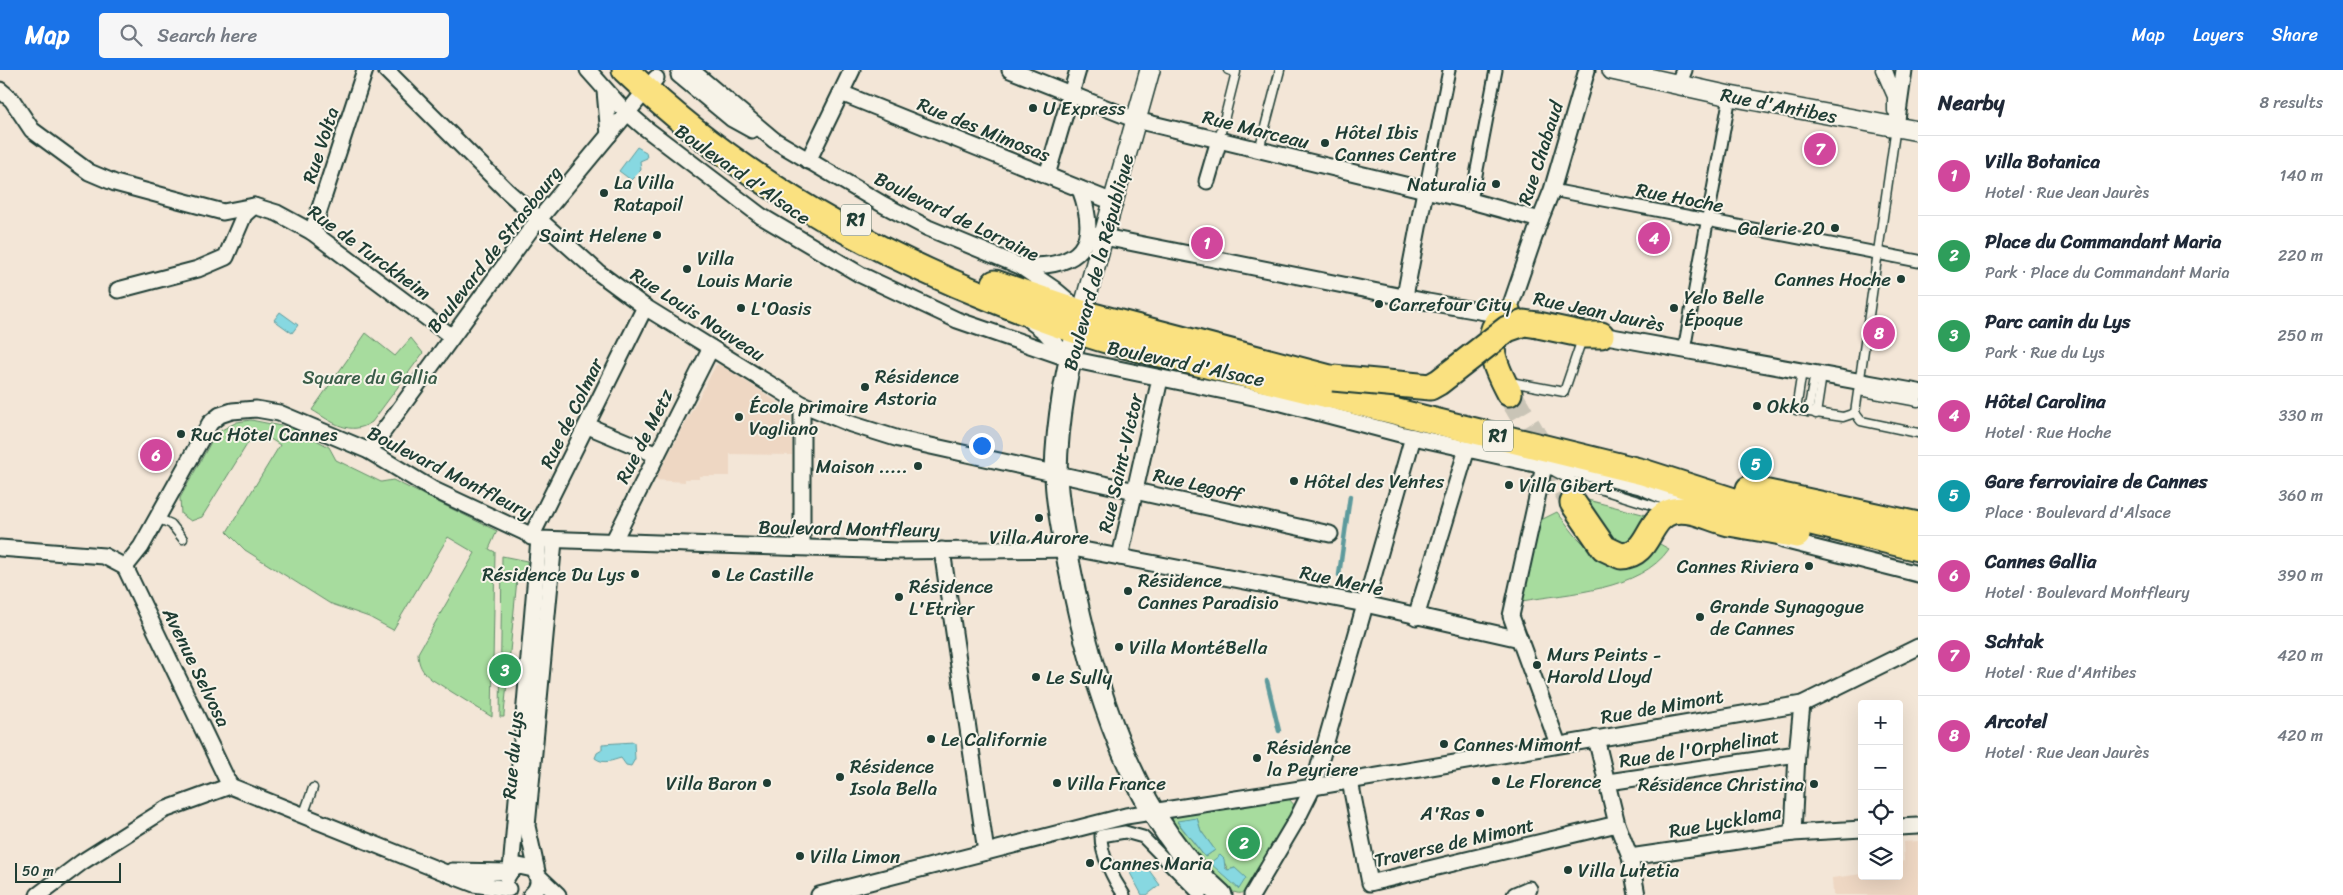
<!DOCTYPE html>
<html lang="en">
<head>
<meta charset="utf-8">
<style>
	body { margin:0; font-family:Sriracha,sans-serif; background:#f6f6f7; color:#1f2937 }
	.controls { position:absolute; right:15px; bottom:15px; display:grid; overflow:hidden; border-radius:5px; box-shadow:0 5px 20px #0002 }
	.controls button { width:45px; height:45px; display:grid; place-items:center; padding:0; border:0; border-bottom:1px solid #e0e1e3; background:#fff; color:#1f2937; font:25px sans-serif }
	.scale { position:absolute; left:15px; bottom:12px; width:106px; box-sizing:border-box; padding-left:5px; border:2px solid #1f3d34; border-top:0; font-size:14px; line-height:18px; white-space:nowrap; color:#1f3d34; -webkit-text-stroke:4px #f7f3e8; paint-order:stroke }
	.you { position:absolute; left:981px; top:375px; width:18px; height:18px; margin:-12px; border:4px solid #fff; border-radius:50%; background:#1a73e8; box-shadow:0 0 0 8px #1a73e833 }
	.badge { display:grid; place-items:center; width:32px; height:32px; border-radius:50%; background:#1a73e8; color:#fff; font-size:16px; font-weight:700 }
	.pin { position:absolute; translate:-50% -50%; border:2px solid #fff; box-shadow:0 1px 5px #0006 }
	.list { margin:0; padding:0; list-style:none }
	h2 { display:flex; justify-content:space-between; align-items:center; height:65px; margin:0; padding:0 20px; font-size:21px }
	h2 small { font-size:16px; font-weight:400; color:#747a83 }
	.list li { display:grid; grid-template-columns:32px 1fr auto; gap:15px; align-items:center; box-sizing:border-box; height:80px; padding:0 20px; border-top:1px solid #e0e1e3 }
	.list b { display:block; font-size:19px; white-space:nowrap }
	.list p { margin:0; font-size:16px; white-space:nowrap; color:#747a83 }
	.list em { font-size:16px; font-style:normal; color:#747a83 }
	.icon { flex:none; width:28px; height:28px; fill:none; stroke:currentColor; stroke-width:2; stroke-linecap:round; stroke-linejoin:round }
	.map { position:relative; flex:none; width:1918px; height:825px; overflow:hidden }
	header { display:flex; align-items:center; gap:30px; box-sizing:border-box; height:70px; padding:0 25px; background:#1a73e8; color:#fff }
	header strong { font-size:24px }
	nav { display:flex; gap:28px; margin-inline-start:auto; font-size:18px }
	.search { width:350px; height:45px; background:#f6f6f7; display:flex; align-items:center; gap:12px; box-sizing:border-box; padding:0 18px; border-radius:5px; color:#747a83; font-size:19px }
	main { display:flex }
	aside { flex:1; background:#fff }
	.map>svg:first-child { display:block }
</style>
</head>
<body>
<header>
<strong>Map</strong>
<div class="search"><svg class="icon" aria-label="search" viewBox="0 0 24 24"><circle cx="10" cy="10" r="6"/><path d="M15 15l6 6"/></svg>Search here</div>
<nav><a>Map</a><a>Layers</a><a>Share</a></nav>
</header>
<main>
<div class="map">
<svg width="1918" height="825" viewBox="0 0 1918 825">
	<rect width="100%" height="100%" fill="#f3e6d7"/>
	<filter id="ink" filterUnits="userSpaceOnUse"><feTurbulence type="fractalNoise" baseFrequency=".02" numOctaves="2"/><feDisplacementMap in="SourceGraphic" scale="10" xChannelSelector="R" yChannelSelector="G"/><feConvolveMatrix kernelMatrix="1 2 1 2 8 2 1 2 1" color-interpolation-filters="sRGB"/></filter>
	<g filter="url(#ink)">
		<g fill="#eed7c3">
			<polygon points="716,295 721,295 791,341 792,385 730,384 730,406 699,406 699,409 685,409 685,412 655,410"/>
			<polygon points="1918,771 1918,825 1833,825 1832,808 1862,804 1862,806 1899,806 1899,792 1904,791 1903,772"/>
		</g>
		<g fill="#a7dc9e" stroke="#638c69" fill-rule="evenodd">
			<path d="M366,263L395,286L411,268L423,283L372,352C350,367 332,352 312,340Z"/>
			<path d="M251,350L296,359L329,377L336,390L381,412L393,410L497,461L489,479L495,482L492,647L431,609C422,602 418,594 418,583L475,483L448,467L393,560L369,547L329,533L245,480L227,462L280,375L256,360L202,447L191,451L181,444L180,428L216,363L237,352Z"/>
			<polygon points="1580,428 1654,447 1619,481"/>
			<path d="M1557,442L1575,465L1596,486L1658,473L1669,479C1640,521 1568,523 1522,531L1524,508L1541,450Z"/>
			<polygon points="502,486 527,491 528,502 517,509 504,644 504,647 500,647"/>
			<path d="M1282,728L1289,729L1295,736V744L1248,820C1245,822 1241,824 1237,823C1220,821 1181,767 1172,753L1173,745ZM1197,748L1201,761L1215,780L1205,787L1177,752ZM1210,792H1224L1228,800L1235,798L1239,818Z"/>
		</g>
		<g fill="#87d8e1" stroke="#5d9a9c">
			<polygon points="637,77 646,82 647,88 640,91 641,100 631,110 619,101"/>
			<polygon points="280,242 298,255 292,263 274,250"/>
			<path d="M634,672L635,689L631,696L626,695L621,688C613,690 604,695 595,688L597,683L602,680V674Z"/>
			<polygon points="1197,748 1201,761 1215,780 1205,787 1177,751"/>
			<polygon points="1220,785 1224,789 1225,798 1228,800 1235,798 1246,808 1239,819 1210,793"/>
			<polygon points="1145,795 1160,815 1147,825 1142,825 1130,803"/>
		</g>
		<g fill="none" stroke-linecap="round" stroke-linejoin="round">
			<g stroke="#5d9a9c" stroke-width="4.5">
				<polyline points="1339,505 1350,426"/>
				<polyline points="1267,611 1279,661"/>
			</g>
			<polyline stroke="#c9c4b6" stroke-width="25" stroke-dasharray="25 12" stroke-linecap="butt" points="1509,323 1573,433"/>
			<defs>
				<g id="service">
					<polyline points="1880,0 1892,27 1892,41"/>
					<polyline points="1888,0 1897,25"/>
					<polyline points="1896,56 1855,343 1861,351 1918,363"/>
					<polyline points="1219,70 1236,2 1228,0"/>
					<polyline points="1259,80 1280,0"/>
					<polyline points="1802,301 1796,340 1843,347 1855,343"/>
					<polyline points="1516,313 1564,322 1582,269"/>
					<polyline points="1859,321 1918,332"/>
					<polyline points="1808,342 1815,303"/>
					<polyline points="1816,344 1822,305"/>
					<polyline points="1555,402 1570,410 1664,439"/>
					<polyline points="157,448 171,454 183,469"/>
					<polyline points="303,746 313,718"/>
				</g>
				<g id="pedestrian">
					<polyline points="1552,120 1918,191"/>
					<polyline points="1425,121 1449,0"/>
					<polyline points="1471,131 1496,0"/>
					<polyline points="1684,280 1730,26"/>
					<path d="M1124,825C1113,809 1101,785 1101,766L1125,762L1143,767L1200,825"/>
				</g>
				<g id="minor">
					<polyline points="386,0 506,120 599,203 645,237 802,334 851,354 899,369 1330,464"/>
					<polyline points="588,0 621,37 644,57 761,146 861,205 957,250 1070,289 1282,333 1400,364 1544,396 1575,400 1640,416 1688,437"/>
					<polyline points="691,0 774,70 884,135 928,158 1020,196 1054,219 1072,234"/>
					<polyline points="1010,0 1136,50 1471,131 1540,150 1508,243"/>
					<polyline points="679,5 732,49 752,60"/>
					<polyline points="1678,15 1684,0"/>
					<polyline points="0,20 12,30 32,60 89,102 115,113 223,142 254,136 277,143 312,162 451,266"/>
					<polyline points="605,21 609,65"/>
					<polyline points="841,23 1113,132"/>
					<polyline points="1896,57 1904,0"/>
					<polyline points="808,91 852,0"/>
					<polyline points="1047,105 1078,0"/>
					<polyline points="1207,111 1219,70"/>
					<polyline points="1540,150 1552,120 1587,0"/>
					<polyline points="312,162 365,0"/>
					<polyline points="1089,164 1428,232 1485,242 1510,244"/>
					<path d="M1021,196C1080,198 1101,176 1080,119"/>
					<polyline points="118,220 198,199 226,187 244,145 254,136"/>
					<polyline points="1405,226 1425,121"/>
					<polyline points="1029,250 1045,262 1068,288"/>
					<polyline points="1593,261 1601,265 1918,322"/>
					<polyline points="588,356 657,385"/>
					<polyline points="369,381 531,159 656,8"/>
					<polyline points="1544,396 1511,546 1558,674"/>
					<polyline points="531,467 645,237"/>
					<polyline points="1783,470 1918,504"/>
					<polyline points="554,471 527,756 538,806 558,825"/>
					<polyline points="613,472 711,278"/>
					<polyline points="802,477 802,334"/>
					<polyline points="0,478 104,486 125,497 230,716"/>
					<polyline points="942,480 986,782"/>
					<polyline points="1120,487 1160,309"/>
					<polyline points="125,497 141,477 210,353 220,345 232,341 256,339 279,343 369,381 432,419 539,469 899,481 1078,479 1365,534 1520,569"/>
					<polyline points="1416,547 1467,379"/>
					<polyline points="1596,668 1617,754 1630,787 1637,825"/>
					<polyline points="1350,711 1370,813 1617,754"/>
					<polyline points="1608,712 1797,684"/>
					<polyline points="1899,757 1918,756"/>
					<polyline points="1793,763 1797,684 1802,634"/>
					<polyline points="1630,787 1793,763 1862,759"/>
					<polyline points="511,800 539,469"/>
					<polyline points="452,801 510,802"/>
					<path d="M507,807L511,800L519,796L533,799C540,808 540,817 531,825"/>
					<polyline points="38,825 82,792 164,740 230,716 461,809 474,814 508,819"/>
					<polyline points="819,825 1126,746 1313,717 1802,634 1918,577"/>
					<polyline points="1252,825 1297,749 1313,717 1413,367"/>
					<polyline points="1515,825 1529,819"/>
				</g>
				<g id="tertiary">
					<polyline points="1612,0 1730,26 1918,61"/>
					<polyline points="1082,243 1150,0"/>
				</g>
				<path id="secondary" d="M1082,246C1067,293 1057,352 1056,402C1056,432 1064,465 1069,495C1091,609 1131,747 1221,825"/>
				<g id="trunk">
					<path d="M625,0C730,101 857,175 992,229C1036,247 1078,263 1124,275L1643,402L1762,440L1918,478"/>
					<polyline points="995,213 1082,243 1353,314"/>
					<path d="M1508,243C1478,263 1496,299 1509,323"/>
					<polyline points="1538,255 1585,265 1601,265"/>
					<polyline points="1749,419 1918,455"/>
					<path d="M1573,433L1604,478L1621,486C1651,485 1646,448 1673,441C1693,437 1711,449 1729,453C1751,457 1774,460 1797,465"/>
				</g>
			</defs>
			<use href="#service" stroke="#1f3d34" stroke-width="11"/>
			<use href="#pedestrian" stroke="#1f3d34" stroke-width="15"/>
			<use href="#minor" stroke="#1f3d34" stroke-width="19"/>
			<use href="#tertiary" stroke="#1f3d34" stroke-width="22"/>
			<use href="#secondary" stroke="#1f3d34" stroke-width="25"/>
			<use href="#trunk" stroke="#1f3d34" stroke-width="29"/>
			<use href="#service" stroke="#f7f3e8" stroke-width="8"/>
			<use href="#pedestrian" stroke="#f7f3e8" stroke-width="11"/>
			<use href="#minor" stroke="#f7f3e8" stroke-width="15"/>
			<use href="#tertiary" stroke="#f7f3e8" stroke-width="19"/>
			<use href="#secondary" stroke="#f7f3e8" stroke-width="21"/>
			<use href="#trunk" stroke="#fae180" stroke-width="25"/>
			<defs>
				<polyline id="trunk-bridge" points="1333,308 1430,317 1439,312 1507,259 1524,253 1538,255"/>
			</defs>
			<use href="#trunk-bridge" stroke="#1f3d34" stroke-width="29" stroke-linecap="butt"/>
			<use href="#trunk-bridge" stroke="#fae180" stroke-width="25"/>
		</g>
	</g>
	<g fill="#1f3d34" stroke="#f7f3e8" stroke-width="2">
		<circle cx="1033" cy="38" r="5"/>
		<circle cx="1325" cy="73" r="5"/>
		<circle cx="1496" cy="114" r="5"/>
		<circle cx="604" cy="123" r="5"/>
		<circle cx="1835" cy="158" r="5"/>
		<circle cx="657" cy="165" r="5"/>
		<circle cx="687" cy="199" r="5"/>
		<circle cx="1901" cy="209" r="5"/>
		<circle cx="1379" cy="234" r="5"/>
		<circle cx="741" cy="238" r="5"/>
		<circle cx="1674" cy="238" r="5"/>
		<circle cx="865" cy="317" r="5"/>
		<circle cx="1757" cy="336" r="5"/>
		<circle cx="739" cy="347" r="5"/>
		<circle cx="181" cy="364" r="5"/>
		<circle cx="918" cy="396" r="5"/>
		<circle cx="1294" cy="411" r="5"/>
		<circle cx="1509" cy="415" r="5"/>
		<circle cx="1039" cy="448" r="5"/>
		<circle cx="1809" cy="496" r="5"/>
		<circle cx="635" cy="504" r="5"/>
		<circle cx="716" cy="504" r="5"/>
		<circle cx="1128" cy="521" r="5"/>
		<circle cx="899" cy="527" r="5"/>
		<circle cx="1700" cy="547" r="5"/>
		<circle cx="1119" cy="577" r="5"/>
		<circle cx="1537" cy="595" r="5"/>
		<circle cx="1036" cy="607" r="5"/>
		<circle cx="931" cy="669" r="5"/>
		<circle cx="1444" cy="674" r="5"/>
		<circle cx="1257" cy="688" r="5"/>
		<circle cx="840" cy="707" r="5"/>
		<circle cx="1496" cy="711" r="5"/>
		<circle cx="767" cy="713" r="5"/>
		<circle cx="1057" cy="713" r="5"/>
		<circle cx="1814" cy="714" r="5"/>
		<circle cx="1480" cy="743" r="5"/>
		<circle cx="800" cy="786" r="5"/>
		<circle cx="1090" cy="793" r="5"/>
		<circle cx="1568" cy="800" r="5"/>
	</g>
	<g text-anchor="middle" stroke-width="4" stroke-linejoin="round" paint-order="stroke">
		<g fill="#f7f3e8" stroke="#60746a" stroke-width="1">
			<rect x="841" y="134.5" width="30" height="31" rx="4"/>
			<rect x="1483" y="350.5" width="30" height="31" rx="4"/>
		</g>
		<g font-size="18" font-weight="bold" fill="#1f3d34">
			<text x="856" y="156">R1</text>
			<text x="1498" y="372">R1</text>
		</g>
		<g font-size="19" fill="#1f3d34" stroke="#f7f3e8">
			<text transform="translate(1779 35) rotate(11)" y="7">Rue d'Antibes</text>
			<text transform="translate(984 59) rotate(22)" y="7">Rue des Mimosas</text>
			<text transform="translate(1256 59) rotate(14)" y="7">Rue Marceau</text>
			<text transform="translate(320 75) rotate(-72)" y="7">Rue Volta</text>
			<text transform="translate(1540 83) rotate(-72)" y="7">Rue Chabaud</text>
			<text transform="translate(743 104) rotate(35)" y="7">Boulevard d'Alsace</text>
			<text transform="translate(1680 127) rotate(11)" y="7">Rue Hoche</text>
			<text transform="translate(957 146) rotate(26)" y="7">Boulevard de Lorraine</text>
			<text transform="translate(494 179) rotate(-52)" y="7">Boulevard de Strasbourg</text>
			<text transform="translate(370 182) rotate(36)" y="7">Rue de Turckheim</text>
			<text transform="translate(1098 192) rotate(-75)" y="7">Boulevard de la République</text>
			<text transform="translate(1599 241) rotate(12)" y="7">Rue Jean Jaurès</text>
			<text transform="translate(698 244) rotate(33)" y="7">Rue Louis Nouveau</text>
			<text transform="translate(1186 293) rotate(12)" y="7">Boulevard d'Alsace</text>
			<text transform="translate(571 343) rotate(-64)" y="7">Rue de Colmar</text>
			<text transform="translate(644 366) rotate(-63)" y="7">Rue de Metz</text>
			<text transform="translate(1120 393) rotate(-77)" y="7">Rue Saint-Victor</text>
			<text transform="translate(450 402) rotate(27)" y="7">Boulevard Montfleury</text>
			<text transform="translate(1198 414) rotate(13)" y="7">Rue Legoff</text>
			<text transform="translate(849 458) rotate(1)" y="7">Boulevard Montfleury</text>
			<text transform="translate(1342 510) rotate(12)" y="7">Rue Merle</text>
			<text transform="translate(197 597) rotate(64)" y="7">Avenue Selvosa</text>
			<text transform="translate(1662 636) rotate(-10)" y="7">Rue de Mimont</text>
			<text transform="translate(1699 678) rotate(-9)" y="7">Rue de l'Orphelinat</text>
			<text transform="translate(512 685) rotate(-85)" y="7">Rue du Lys</text>
			<text transform="translate(1725 751) rotate(-10)" y="7">Rue Lycklama</text>
			<text transform="translate(1454 772) rotate(-13)" y="7">Traverse de Mimont</text>
		</g>
		<g font-size="19" fill="#1f3d34" stroke="#f7f3e8" text-anchor="start">
			<text x="1043" y="45">U Express</text>
			<text x="1335" y="69">Hôtel Ibis<tspan x="1335" dy="22">Cannes Centre</tspan></text>
			<text x="614" y="119">La Villa<tspan x="614" dy="22">Ratapoil</tspan></text>
			<text x="1486" y="121" text-anchor="end">Naturalia</text>
			<text x="1825" y="165" text-anchor="end">Galerie 20</text>
			<text x="647" y="172" text-anchor="end">Saint Helene</text>
			<text x="697" y="195">Villa<tspan x="697" dy="22">Louis Marie</tspan></text>
			<text x="1891" y="216" text-anchor="end">Cannes Hoche</text>
			<text x="1684" y="234">Yelo Belle<tspan x="1684" dy="22">Époque</tspan></text>
			<text x="1389" y="241">Carrefour City</text>
			<text x="751" y="245">L'Oasis</text>
			<text x="875" y="313">Résidence<tspan x="875" dy="22">Astoria</tspan></text>
			<text x="749" y="343">École primaire<tspan x="749" dy="22">Vagliano</tspan></text>
			<text x="1767" y="343">Okko</text>
			<text x="191" y="371">Ruc Hôtel Cannes</text>
			<text x="908" y="403" text-anchor="end">Maison .....</text>
			<text x="1304" y="418">Hôtel des Ventes</text>
			<text x="1519" y="422">Villa Gibert</text>
			<text x="1039" y="474" text-anchor="middle">Villa Aurore</text>
			<text x="1799" y="503" text-anchor="end">Cannes Riviera</text>
			<text x="625" y="511" text-anchor="end">Résidence Du Lys</text>
			<text x="726" y="511">Le Castille</text>
			<text x="1138" y="517">Résidence<tspan x="1138" dy="22">Cannes Paradisio</tspan></text>
			<text x="909" y="523">Résidence<tspan x="909" dy="22">L'Etrier</tspan></text>
			<text x="1710" y="543">Grande Synagogue<tspan x="1710" dy="22">de Cannes</tspan></text>
			<text x="1129" y="584">Villa MontéBella</text>
			<text x="1547" y="591">Murs Peints -<tspan x="1547" dy="22">Harold Lloyd</tspan></text>
			<text x="1046" y="614">Le Sully</text>
			<text x="941" y="676">Le Californie</text>
			<text x="1454" y="681">Cannes Mimont</text>
			<text x="1267" y="684">Résidence<tspan x="1267" dy="22">la Peyriere</tspan></text>
			<text x="850" y="703">Résidence<tspan x="850" dy="22">Isola Bella</tspan></text>
			<text x="1506" y="718">Le Florence</text>
			<text x="757" y="720" text-anchor="end">Villa Baron</text>
			<text x="1067" y="720">Villa France</text>
			<text x="1804" y="721" text-anchor="end">Résidence Christina</text>
			<text x="1470" y="750" text-anchor="end">A'Ras</text>
			<text x="810" y="793">Villa Limon</text>
			<text x="1100" y="800">Cannes Maria</text>
			<text x="1578" y="807">Villa Lutetia</text>
		</g>
		<g font-size="19" fill="#3a5d49" stroke="#f7f3e8">
			<text x="370" y="314">Square du Gallia</text>
		</g>
	</g>
</svg>
<div class="controls">
<button>+</button>
<button>−</button>
<button><svg class="icon" aria-label="locate" viewBox="0 0 24 24"><circle cx="12" cy="12" r="6"/><path d="M12 2v4M12 18v4M2 12h4M18 12h4"/></svg></button>
<button><svg class="icon" aria-label="layers" viewBox="0 0 24 24"><path d="M12 4l9 5-9 5-9-5zM3 14l9 5 9-5"/></svg></button>
</div>
<div class="scale">50 m</div>
<div class="you"></div>
<div class="pin badge" style="left:1207px;top:173px;background:#d1479c">1</div>
<div class="pin badge" style="left:1244px;top:773px;background:#2e9e5b">2</div>
<div class="pin badge" style="left:505px;top:600px;background:#2e9e5b">3</div>
<div class="pin badge" style="left:1654px;top:168px;background:#d1479c">4</div>
<div class="pin badge" style="left:1756px;top:394px;background:#0f9aa8">5</div>
<div class="pin badge" style="left:156px;top:385px;background:#d1479c">6</div>
<div class="pin badge" style="left:1820px;top:79px;background:#d1479c">7</div>
<div class="pin badge" style="left:1879px;top:263px;background:#d1479c">8</div>
</div>
<aside>
<h2>Nearby<small>8 results</small></h2>
<ul class="list">
<li><span class="badge" style="background:#d1479c">1</span><div><b>Villa Botanica</b><p>Hotel · Rue Jean Jaurès</p></div><em>140 m</em></li>
<li><span class="badge" style="background:#2e9e5b">2</span><div><b>Place du Commandant Maria</b><p>Park · Place du Commandant Maria</p></div><em>220 m</em></li>
<li><span class="badge" style="background:#2e9e5b">3</span><div><b>Parc canin du Lys</b><p>Park · Rue du Lys</p></div><em>250 m</em></li>
<li><span class="badge" style="background:#d1479c">4</span><div><b>Hôtel Carolina</b><p>Hotel · Rue Hoche</p></div><em>330 m</em></li>
<li><span class="badge" style="background:#0f9aa8">5</span><div><b>Gare ferroviaire de Cannes</b><p>Place · Boulevard d'Alsace</p></div><em>360 m</em></li>
<li><span class="badge" style="background:#d1479c">6</span><div><b>Cannes Gallia</b><p>Hotel · Boulevard Montfleury</p></div><em>390 m</em></li>
<li><span class="badge" style="background:#d1479c">7</span><div><b>Schtak</b><p>Hotel · Rue d'Antibes</p></div><em>420 m</em></li>
<li><span class="badge" style="background:#d1479c">8</span><div><b>Arcotel</b><p>Hotel · Rue Jean Jaurès</p></div><em>420 m</em></li>
</ul>
</aside>
</main>
</body>
</html>
